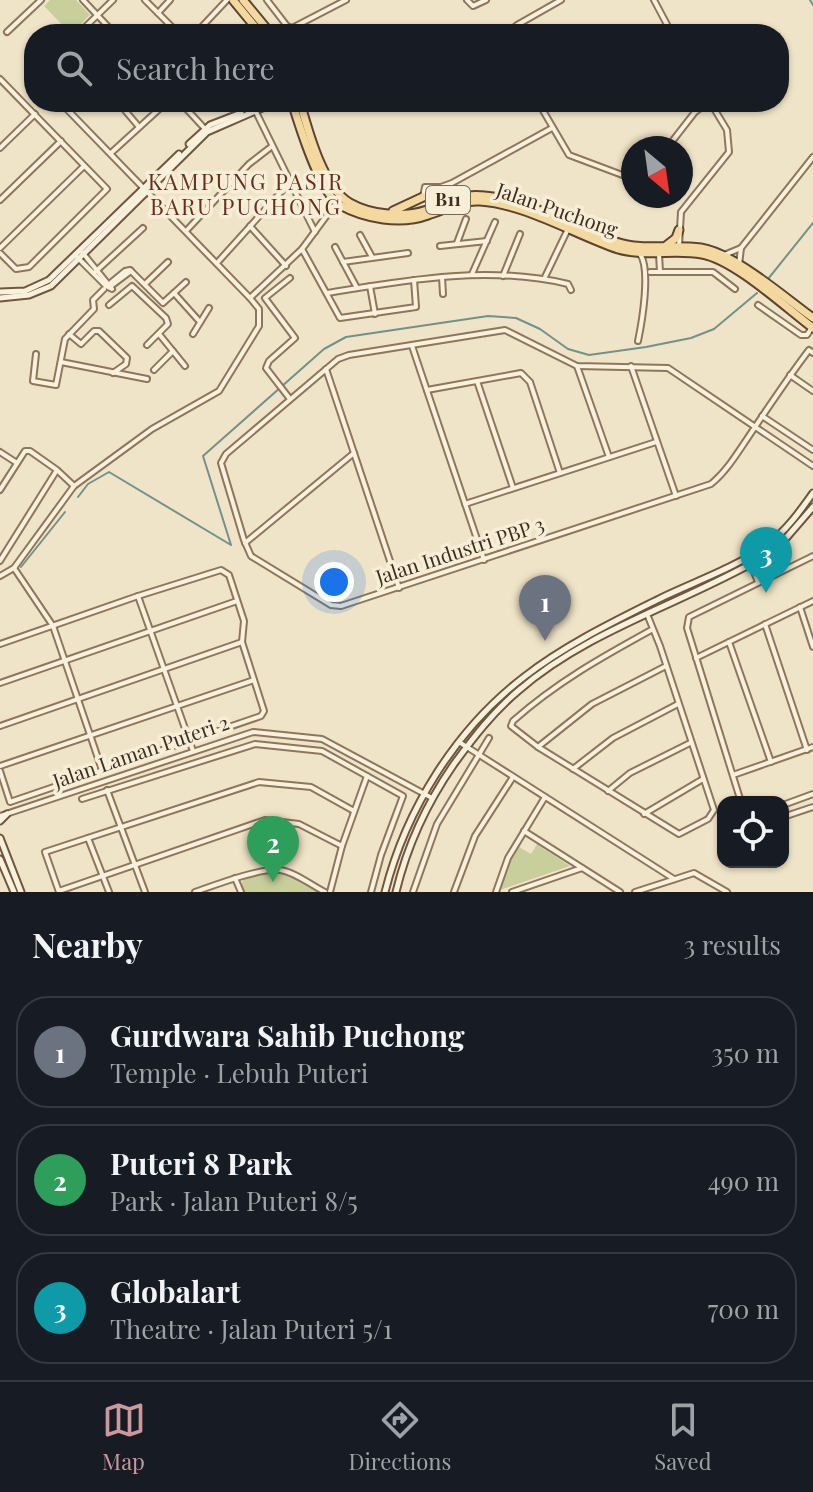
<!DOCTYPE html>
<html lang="en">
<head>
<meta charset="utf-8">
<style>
	body { margin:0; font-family:"Playfair Display",serif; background:#20242c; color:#f1f3f6 }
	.controls { position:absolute; right:24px; bottom:24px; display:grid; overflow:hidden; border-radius:16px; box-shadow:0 2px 6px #0004 }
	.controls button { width:72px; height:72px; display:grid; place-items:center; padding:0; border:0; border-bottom:2px solid #363941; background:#171b24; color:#f1f3f6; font:40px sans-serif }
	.compass { position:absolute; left:621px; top:136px; width:72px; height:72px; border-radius:50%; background:#171b24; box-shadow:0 2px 6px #0004; rotate:151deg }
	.you { position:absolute; left:334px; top:582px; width:28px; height:28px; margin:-20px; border:6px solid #fff; border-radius:50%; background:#1a73e8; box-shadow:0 0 0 12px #1a73e833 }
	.badge { display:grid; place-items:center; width:52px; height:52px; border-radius:50%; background:#cc999b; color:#fff; font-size:26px; font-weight:700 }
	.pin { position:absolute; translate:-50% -66px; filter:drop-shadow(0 2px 4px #0008) }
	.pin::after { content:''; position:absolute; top:42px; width:28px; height:24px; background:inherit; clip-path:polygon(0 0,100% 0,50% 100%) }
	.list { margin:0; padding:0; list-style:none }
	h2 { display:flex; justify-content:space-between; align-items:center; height:104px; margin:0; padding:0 32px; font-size:34px }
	h2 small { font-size:26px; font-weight:400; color:#9ea1a6 }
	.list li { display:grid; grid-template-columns:52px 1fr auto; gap:24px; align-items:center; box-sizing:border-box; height:112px; margin:0 16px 16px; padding:0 16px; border:2px solid #363941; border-radius:32px }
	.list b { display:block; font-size:30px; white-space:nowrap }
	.list p { margin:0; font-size:26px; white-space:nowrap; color:#9ea1a6 }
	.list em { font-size:26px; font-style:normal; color:#9ea1a6 }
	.icon { flex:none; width:44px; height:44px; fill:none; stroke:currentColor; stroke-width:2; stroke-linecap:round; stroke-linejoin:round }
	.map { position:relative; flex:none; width:813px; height:892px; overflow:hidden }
	.search { position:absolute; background:#171b24; box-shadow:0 2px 6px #0004; left:24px; right:24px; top:24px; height:88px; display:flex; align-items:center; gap:20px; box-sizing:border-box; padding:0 28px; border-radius:32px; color:#9ea1a6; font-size:30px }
	.sheet { height:488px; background:#171b24 }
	nav { display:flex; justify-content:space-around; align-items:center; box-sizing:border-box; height:112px; border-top:2px solid #363941; background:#171b24; font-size:22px; color:#9ea1a6 }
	nav a { display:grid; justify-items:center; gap:4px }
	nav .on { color:#cc999b }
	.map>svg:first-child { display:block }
</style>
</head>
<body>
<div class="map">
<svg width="813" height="892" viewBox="0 0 813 892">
	<rect width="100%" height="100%" fill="#f0e4c8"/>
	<g fill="#c9cf9b">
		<polygon points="50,0 76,0 90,15 71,34 44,6"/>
		<polygon points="537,844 570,866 500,890 510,862 519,847 531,854"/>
		<polygon points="277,871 290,875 321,892 243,892 241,886 243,879"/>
	</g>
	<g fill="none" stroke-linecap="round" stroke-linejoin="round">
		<g stroke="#6f938a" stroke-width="2">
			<polyline points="810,0 813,5"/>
			<polyline points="768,279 813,223"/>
			<polyline points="78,497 88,484 109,472 231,545 203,456 324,349 346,337 488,316 516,318 540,329 568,349 589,355 646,347 691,338 714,329 757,293"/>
			<polyline points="21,567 65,512"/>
		</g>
		<defs>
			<g id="minor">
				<polyline points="83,0 115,34"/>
				<polyline points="145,0 179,34"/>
				<polyline points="267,0 287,26 292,28 346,0"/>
				<polyline points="467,0 473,6 486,0"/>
				<polyline points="654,0 672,34"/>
				<polyline points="158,13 170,0"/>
				<polyline points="7,32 41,0"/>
				<polyline points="78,34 113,0"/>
				<polyline points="195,34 227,0"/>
				<polyline points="506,34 517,25 561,0"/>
				<polyline points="0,79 107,189 29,267 16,269 0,253"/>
				<polyline points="118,102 139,127"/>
				<polyline points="180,102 206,130"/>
				<polyline points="538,102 569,155 633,179"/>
				<polyline points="254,108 315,232"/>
				<polyline points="0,148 35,114"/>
				<polyline points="667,148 695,112 709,102"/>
				<polyline points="111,153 167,102"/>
				<polyline points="452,183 429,199 423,197 425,187 441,187 452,183 552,128"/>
				<polyline points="0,200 61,141"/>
				<polyline points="250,226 286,266"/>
				<polyline points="186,231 249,164 271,147"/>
				<polyline points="360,235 372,257"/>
				<polyline points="457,243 466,219"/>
				<polyline points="440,246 487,241"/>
				<polyline points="679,246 681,212 729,152 727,130 710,102"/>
				<polyline points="335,247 357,288"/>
				<polyline points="0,248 84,166"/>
				<polyline points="302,249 340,318 416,307 414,280"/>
				<polyline points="82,252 112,289 106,286"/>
				<polyline points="659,254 660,272"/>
				<polyline points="724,255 741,248"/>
				<polyline points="77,257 106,286"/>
				<polyline points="343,262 408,253"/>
				<polyline points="217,263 289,183"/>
				<polyline points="739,265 741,248 813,157"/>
				<polyline points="131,271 163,303 186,282"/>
				<polyline points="650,272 713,272 735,289"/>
				<polyline points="94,273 143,228"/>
				<polyline points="472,274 495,222"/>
				<polyline points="503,276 520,234"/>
				<polyline points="442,277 443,294"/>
				<polyline points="545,277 568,229"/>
				<polyline points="290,278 265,298 295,338 269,361 266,368 290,399"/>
				<polyline points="145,284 168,262"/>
				<polyline points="108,285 125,271 130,270"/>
				<polyline points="111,286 131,271"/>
				<polyline points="370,286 375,314"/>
				<polyline points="174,293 200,322"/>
				<path d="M327,293C406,280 489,265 568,284L571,290"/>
				<polyline points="250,298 302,249 336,203"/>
				<polyline points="109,305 132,286 166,318 168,324 147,345"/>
				<polyline points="758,305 801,335 807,335 812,327"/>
				<polyline points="69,334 81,344 94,331 99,331 127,358 126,364 113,373"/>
				<polyline points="159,334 185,366"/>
				<polyline points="193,334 209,308"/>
				<path d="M638,341C642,322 651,269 640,254"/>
				<polyline points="412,346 484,560"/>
				<path d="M813,353L809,350C787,379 767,409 747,439C736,455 726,472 711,484L341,606L331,605L251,556L244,540L221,463L226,454L338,359L349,355L505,330L577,366L668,368L813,466"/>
				<polyline points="36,354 33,381 56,385 65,339 94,309 93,300 104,289"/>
				<polyline points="61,362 147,379"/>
				<polyline points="577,366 609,457"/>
				<polyline points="631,366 676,496"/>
				<polyline points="326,369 399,588"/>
				<polyline points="154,370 173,351"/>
				<polyline points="790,375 813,391"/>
				<polyline points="477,381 513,488"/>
				<polyline points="427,390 521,373 530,382 560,473"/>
				<polyline points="762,416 813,450"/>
				<polyline points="0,452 17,463"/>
				<polyline points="58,471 74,486"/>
				<polyline points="0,490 25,451 30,451 57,470 0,561"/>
				<polyline points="465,504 656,442"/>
				<polyline points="245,543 354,453"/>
				<polyline points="748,557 758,582"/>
				<polyline points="14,568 53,626 102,770"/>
				<polyline points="0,576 14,568 74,486 152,429 219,391 259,326 259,309 250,298 60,102"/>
				<polyline points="138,596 193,751"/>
				<polyline points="800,607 813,647"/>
				<path d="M647,614L660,646L714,810L708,819L679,834L538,747L511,726L513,721C557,682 602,657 653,629"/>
				<polyline points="765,624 807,750"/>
				<polyline points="729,642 771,762"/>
				<polyline points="0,644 138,596 221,570 229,575 244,621 242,642 264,711 261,716 10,802 0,771"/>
				<polyline points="696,658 813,601"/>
				<polyline points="0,683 237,601"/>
				<polyline points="0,726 242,642"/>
				<polyline points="459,742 674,879"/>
				<polyline points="538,747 592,704 666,666"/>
				<polyline points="0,766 254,680"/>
				<polyline points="573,769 613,738 678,704"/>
				<polyline points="733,775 813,747"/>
				<polyline points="107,790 145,892"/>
				<polyline points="608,791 630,773 690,743"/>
				<polyline points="82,799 255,744 322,751 403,796 381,855 371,892"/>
				<polyline points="741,802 687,628 689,617 813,556"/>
				<polyline points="783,805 813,794"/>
				<polyline points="644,814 703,779"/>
				<polyline points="0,816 253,732 322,739 432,798"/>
				<polyline points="783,817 813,807"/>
				<polyline points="524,831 620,892"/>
				<polyline points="88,838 109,892"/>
				<polyline points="235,878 241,892"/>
				<polyline points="59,891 265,820 299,824 342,846"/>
				<polyline points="59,892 45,852 259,782 311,787 354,811"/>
				<path d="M195,892C215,885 259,868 280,870C295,872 311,885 325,892"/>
				<polyline points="330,892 342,846 367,776"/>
				<polyline points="413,892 437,824 489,738"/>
				<polyline points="454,892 475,836 513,777"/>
				<polyline points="496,892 508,858 545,797"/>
				<polyline points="512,892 582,868"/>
				<polyline points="635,892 694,873 727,892"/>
			</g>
			<g id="secondary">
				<polyline points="189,144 210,125 241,113"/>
				<polyline points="0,292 25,291 49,280 179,154"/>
				<polyline points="0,298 29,295 51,286 207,132 276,102"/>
				<polyline points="0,821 7,814"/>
				<polyline points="0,838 21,892"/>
				<polyline points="0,859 14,892"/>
				<path d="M385,892C406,809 456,729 524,677C565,645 615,621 661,598C696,581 738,567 769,543C787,530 800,511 813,493"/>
				<path d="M396,892C407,846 427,803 454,764C473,738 493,712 518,691C589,629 685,603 765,556L781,544L813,507"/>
			</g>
			<g id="primary">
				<polyline points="233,0 261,34"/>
				<polyline points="243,0 271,34"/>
				<path d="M292,102C299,125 320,194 340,205C365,219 401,225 428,215C447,209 460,200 480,201C526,204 574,234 618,249C645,257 675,249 702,254C735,260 785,307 813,328"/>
				<path d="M300,102C308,130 323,188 350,203C371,215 404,218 427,210C447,202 462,193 485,196C530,200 573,228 616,242C642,251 673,244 701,248C734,253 785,298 813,318"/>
				<polyline points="393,211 423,197"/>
				<polyline points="667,245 676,238 679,230"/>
			</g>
		</defs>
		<use href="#minor" stroke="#8d765c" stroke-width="8"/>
		<use href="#secondary" stroke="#6f573f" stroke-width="9"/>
		<use href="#primary" stroke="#5b4430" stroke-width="11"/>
		<use href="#minor" stroke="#faf1dc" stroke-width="4"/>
		<use href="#secondary" stroke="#faf1dc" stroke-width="5"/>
		<use href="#primary" stroke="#f3d9a0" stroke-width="7"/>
	</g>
	<g text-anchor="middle" stroke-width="7" stroke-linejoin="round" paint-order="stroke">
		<rect fill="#f7eed8" stroke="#756857" stroke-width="2" x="426" y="186" width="44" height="28" rx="6"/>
		<g font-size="18" font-weight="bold" fill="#3d2e20">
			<text x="448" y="206">B11</text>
		</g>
		<g font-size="20" fill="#3d2e20" stroke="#f7eed8">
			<text transform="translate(557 210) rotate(19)" y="7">Jalan Puchong</text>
			<text transform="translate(460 551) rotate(-18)" y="7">Jalan Industri PBP 3</text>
			<text transform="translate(141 752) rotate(-19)" y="7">Jalan Laman Puteri 2</text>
		</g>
		<g font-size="22" letter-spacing="2" fill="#6b2e1e" stroke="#f7eed8">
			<text x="246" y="190">KAMPUNG PASIR<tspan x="246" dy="25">BARU PUCHONG</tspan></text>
		</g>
	</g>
</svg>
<div class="controls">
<button><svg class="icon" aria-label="locate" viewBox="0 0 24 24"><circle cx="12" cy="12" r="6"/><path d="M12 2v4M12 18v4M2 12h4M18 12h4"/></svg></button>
</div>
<svg class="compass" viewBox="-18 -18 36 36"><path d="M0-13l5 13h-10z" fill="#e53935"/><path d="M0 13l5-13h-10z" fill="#9ea1a6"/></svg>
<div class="you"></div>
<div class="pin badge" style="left:545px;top:641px;background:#6b7280">1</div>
<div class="pin badge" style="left:273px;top:882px;background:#2e9e5b">2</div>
<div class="pin badge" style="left:766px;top:593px;background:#0f9aa8">3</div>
<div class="search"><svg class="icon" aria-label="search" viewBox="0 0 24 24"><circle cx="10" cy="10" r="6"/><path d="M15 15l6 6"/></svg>Search here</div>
</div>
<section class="sheet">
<h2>Nearby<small>3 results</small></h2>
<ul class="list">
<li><span class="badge" style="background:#6b7280">1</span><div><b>Gurdwara Sahib Puchong</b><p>Temple · Lebuh Puteri</p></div><em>350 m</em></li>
<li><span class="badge" style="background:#2e9e5b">2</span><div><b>Puteri 8 Park</b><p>Park · Jalan Puteri 8/5</p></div><em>490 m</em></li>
<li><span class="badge" style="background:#0f9aa8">3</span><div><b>Globalart</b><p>Theatre · Jalan Puteri 5/1</p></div><em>700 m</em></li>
</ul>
</section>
<nav>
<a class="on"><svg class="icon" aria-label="map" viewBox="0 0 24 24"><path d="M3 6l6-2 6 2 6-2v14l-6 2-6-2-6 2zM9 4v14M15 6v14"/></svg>Map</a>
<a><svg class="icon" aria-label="directions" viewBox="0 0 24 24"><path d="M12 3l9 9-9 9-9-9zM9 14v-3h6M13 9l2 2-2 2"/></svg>Directions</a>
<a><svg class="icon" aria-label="saved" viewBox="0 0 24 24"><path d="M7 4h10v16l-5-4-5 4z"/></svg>Saved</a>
</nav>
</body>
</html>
